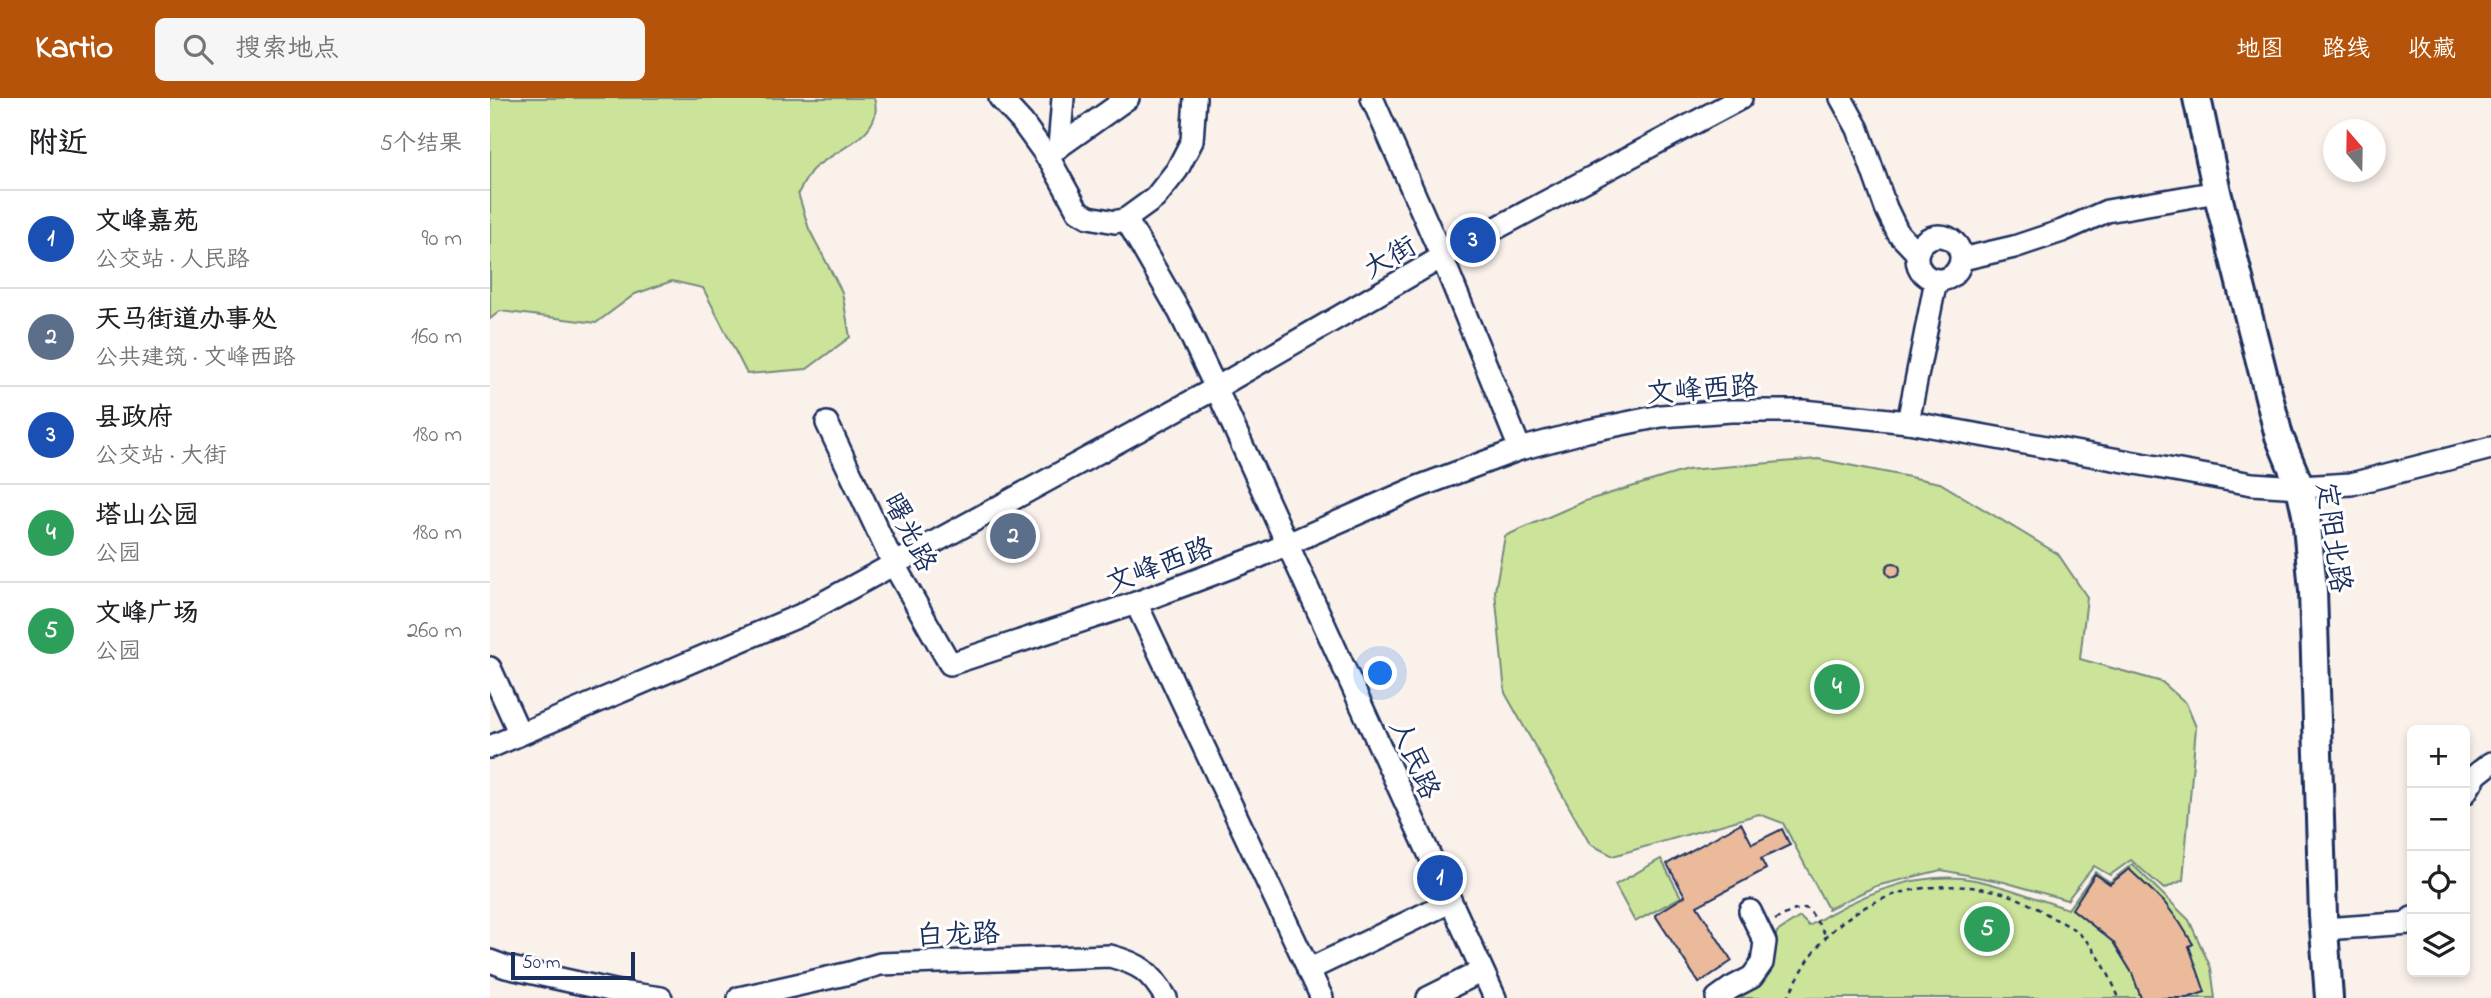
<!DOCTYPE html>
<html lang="zh">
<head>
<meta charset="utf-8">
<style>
	body { margin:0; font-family:"Indie Flower","LXGW WenKai TC",sans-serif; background:#f6f6f6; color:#202124 }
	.controls { position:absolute; right:21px; bottom:21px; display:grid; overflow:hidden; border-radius:10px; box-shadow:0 4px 10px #0003 }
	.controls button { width:63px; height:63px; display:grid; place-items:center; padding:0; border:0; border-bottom:2px solid #e0e0e0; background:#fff; color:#202124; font:35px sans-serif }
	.compass { position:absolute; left:1833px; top:21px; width:63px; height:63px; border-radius:50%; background:#fff; box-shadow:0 4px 10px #0003; rotate:340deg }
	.scale { position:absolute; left:21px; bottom:18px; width:124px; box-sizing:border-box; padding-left:7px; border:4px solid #1b2f5e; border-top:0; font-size:19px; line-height:24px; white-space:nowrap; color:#1b2f5e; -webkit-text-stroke:5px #fff; paint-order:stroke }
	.you { position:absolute; left:891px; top:576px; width:24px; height:24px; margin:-18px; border:5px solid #fff; border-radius:50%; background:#1a73e8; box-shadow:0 0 0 10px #1a73e833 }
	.badge { display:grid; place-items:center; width:46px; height:46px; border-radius:50%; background:#b45309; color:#fff; font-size:23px; font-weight:700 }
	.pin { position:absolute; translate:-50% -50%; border:4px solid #fff; box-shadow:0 2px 7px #0006 }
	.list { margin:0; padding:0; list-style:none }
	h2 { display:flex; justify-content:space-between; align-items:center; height:91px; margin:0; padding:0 28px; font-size:30px }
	h2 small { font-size:23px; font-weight:400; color:#757577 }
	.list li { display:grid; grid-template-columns:46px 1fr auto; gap:21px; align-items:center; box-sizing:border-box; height:98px; padding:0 28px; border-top:2px solid #e0e0e0 }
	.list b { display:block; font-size:26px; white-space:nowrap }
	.list p { margin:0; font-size:23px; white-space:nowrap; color:#757577 }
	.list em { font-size:23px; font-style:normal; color:#757577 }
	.icon { flex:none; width:38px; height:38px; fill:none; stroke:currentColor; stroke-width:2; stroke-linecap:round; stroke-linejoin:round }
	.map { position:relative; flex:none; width:2001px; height:900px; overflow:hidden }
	header { display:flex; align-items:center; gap:42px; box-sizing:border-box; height:98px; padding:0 35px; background:#b45309; color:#fff }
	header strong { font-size:33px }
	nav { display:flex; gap:38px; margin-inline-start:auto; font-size:24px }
	.search { width:490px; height:63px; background:#f6f6f6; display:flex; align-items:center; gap:18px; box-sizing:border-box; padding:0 24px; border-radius:10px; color:#757577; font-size:26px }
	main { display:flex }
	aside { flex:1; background:#fff }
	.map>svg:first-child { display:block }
</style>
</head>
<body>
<header>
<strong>Kartio</strong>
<div class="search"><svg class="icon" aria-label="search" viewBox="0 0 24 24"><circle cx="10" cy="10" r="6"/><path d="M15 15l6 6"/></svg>搜索地点</div>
<nav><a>地图</a><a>路线</a><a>收藏</a></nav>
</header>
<main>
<aside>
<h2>附近<small>5个结果</small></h2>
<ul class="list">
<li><span class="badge" style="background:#1a4fb4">1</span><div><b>文峰嘉苑</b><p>公交站 · 人民路</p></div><em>90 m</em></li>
<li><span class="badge" style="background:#5c6f8a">2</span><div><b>天马街道办事处</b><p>公共建筑 · 文峰西路</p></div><em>160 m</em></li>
<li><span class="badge" style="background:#1a4fb4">3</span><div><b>县政府</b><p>公交站 · 大街</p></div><em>180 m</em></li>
<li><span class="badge" style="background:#2e9e5b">4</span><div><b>塔山公园</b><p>公园</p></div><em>180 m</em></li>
<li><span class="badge" style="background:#2e9e5b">5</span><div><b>文峰广场</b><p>公园</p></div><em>260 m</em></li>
</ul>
</aside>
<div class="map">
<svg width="2001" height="900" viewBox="0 0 2001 900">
	<rect width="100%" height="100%" fill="#fbf1eb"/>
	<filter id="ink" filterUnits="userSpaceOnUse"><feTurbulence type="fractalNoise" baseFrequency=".0143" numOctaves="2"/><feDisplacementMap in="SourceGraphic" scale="14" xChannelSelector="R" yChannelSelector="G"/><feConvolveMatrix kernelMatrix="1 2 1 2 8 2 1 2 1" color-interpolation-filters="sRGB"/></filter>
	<g filter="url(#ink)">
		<g fill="#cbe49a" stroke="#738a7c" stroke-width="2">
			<path d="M0,0H384C396,37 344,52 323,71C317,77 313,88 308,95L319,131L352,194L360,239L317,271L257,276L213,190L182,183L145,196L106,225L10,213L0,221Z"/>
			<polygon points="1328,361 1450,385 1568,456 1597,499 1590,561 1672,584 1696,605 1706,629 1693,782 1674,791 1641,762 1620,777 1604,768 1577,802 1514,784 1451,772 1386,788 1338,811 1293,725 1269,716 1123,758 1100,746 1015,595 1005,493 1015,438 1095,403 1197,372"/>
			<polygon points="1171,761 1191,799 1145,824 1125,787"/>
			<path d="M1642,766L1699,822L1721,870L1725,900H1242L1274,880L1287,834L1310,819L1319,828C1367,798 1427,771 1485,782C1516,788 1547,801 1578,811L1605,774L1620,784Z"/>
		</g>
		<g fill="#eaba9b" stroke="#1b2f5e" stroke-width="2">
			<circle cx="1403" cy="472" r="7"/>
			<polygon points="1251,725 1262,746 1292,731 1300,747 1271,761 1276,771 1207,808 1242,863 1209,885 1165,817 1195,798 1177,766"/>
			<polygon points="1639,771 1674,804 1690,825 1703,846 1699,848 1715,894 1697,900 1651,900 1642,875 1623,844 1582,811 1605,776 1620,786"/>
		</g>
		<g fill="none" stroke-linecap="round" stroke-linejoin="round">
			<defs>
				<g id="minor">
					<polyline points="510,0 532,24 561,64 588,113 599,119 625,124 636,121 665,100 687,72 702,43 705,0"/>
					<polyline points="882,0 952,159 1030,351"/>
					<polyline points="1351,0 1368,31 1396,110 1408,135 1427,155"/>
					<polyline points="569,49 573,0"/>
					<polyline points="556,58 638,0"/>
					<polyline points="636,121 690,215 726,290 952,159 1251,0"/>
					<circle cx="1449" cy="160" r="22"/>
					<polyline points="1472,161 1524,149 1572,133 1617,113 1727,94"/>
					<polyline points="1418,324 1446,182"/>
					<polyline points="337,325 403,465 460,566 646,505 768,459 928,389 1030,351 1097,333 1171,318 1241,313 1313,313 1418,324 1762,386 1810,389 1861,386 2001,350"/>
					<polyline points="646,505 832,900"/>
					<polyline points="0,570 30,636"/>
					<polyline points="0,649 311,517 726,290 1005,900"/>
					<polyline points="1975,695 1987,676 2001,665"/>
					<polyline points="1834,831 1920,825 1922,820"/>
					<polyline points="0,863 16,869 129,894 171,900"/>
					<polyline points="818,872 960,804"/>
					<path d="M249,900L360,875L390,866L620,858C650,866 660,873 676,900"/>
					<polyline points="938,900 992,873"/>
					<polyline points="1227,900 1241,890 1262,879 1272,865 1275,844 1260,813"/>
				</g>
				<polyline id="major" points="1707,0 1727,94 1789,338 1810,389 1816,416 1823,493 1833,818 1839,900"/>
			</defs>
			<use href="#minor" stroke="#1b2f5e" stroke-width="26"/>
			<use href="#major" stroke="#1b2f5e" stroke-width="32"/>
			<g stroke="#1b2f5e" stroke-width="2.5" stroke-dasharray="5 5" stroke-linecap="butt">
				<polyline points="1285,822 1302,813 1315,810 1320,813 1337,839"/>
				<path d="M1297,900C1311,874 1323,850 1345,830C1389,791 1450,781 1505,793C1525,797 1546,809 1563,820C1571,824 1580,828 1586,833C1607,850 1619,876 1629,900"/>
			</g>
			<use href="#minor" stroke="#fff" stroke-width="21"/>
			<use href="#major" stroke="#fff" stroke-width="26"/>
		</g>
	</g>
	<g text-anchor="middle" stroke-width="6" stroke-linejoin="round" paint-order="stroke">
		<g font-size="28" fill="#1b2f5e" stroke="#fff">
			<text transform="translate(899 158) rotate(-30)" y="10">大街</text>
			<text transform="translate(1212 290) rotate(-4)" y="10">文峰西路</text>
			<text transform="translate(421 434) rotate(63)" y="10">曙光路</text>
			<text transform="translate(1845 439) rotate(82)" y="10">定阳北路</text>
			<text transform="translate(669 466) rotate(-20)" y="10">文峰西路</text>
			<text transform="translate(926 661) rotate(66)" y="10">人民路</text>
			<text transform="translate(468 835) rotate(-2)" y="10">白龙路</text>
		</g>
	</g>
</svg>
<div class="controls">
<button>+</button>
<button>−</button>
<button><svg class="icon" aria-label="locate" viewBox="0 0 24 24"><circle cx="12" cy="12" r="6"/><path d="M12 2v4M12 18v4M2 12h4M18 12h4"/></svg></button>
<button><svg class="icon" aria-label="layers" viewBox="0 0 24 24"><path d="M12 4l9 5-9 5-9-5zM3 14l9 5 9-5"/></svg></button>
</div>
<svg class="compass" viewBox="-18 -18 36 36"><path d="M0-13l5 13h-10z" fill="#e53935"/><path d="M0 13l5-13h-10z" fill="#757577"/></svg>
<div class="scale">50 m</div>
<div class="you"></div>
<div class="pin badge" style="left:950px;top:780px;background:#1a4fb4">1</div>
<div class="pin badge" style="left:523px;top:438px;background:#5c6f8a">2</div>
<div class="pin badge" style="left:983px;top:142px;background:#1a4fb4">3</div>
<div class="pin badge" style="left:1347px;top:589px;background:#2e9e5b">4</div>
<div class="pin badge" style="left:1497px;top:831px;background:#2e9e5b">5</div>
</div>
</main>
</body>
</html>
